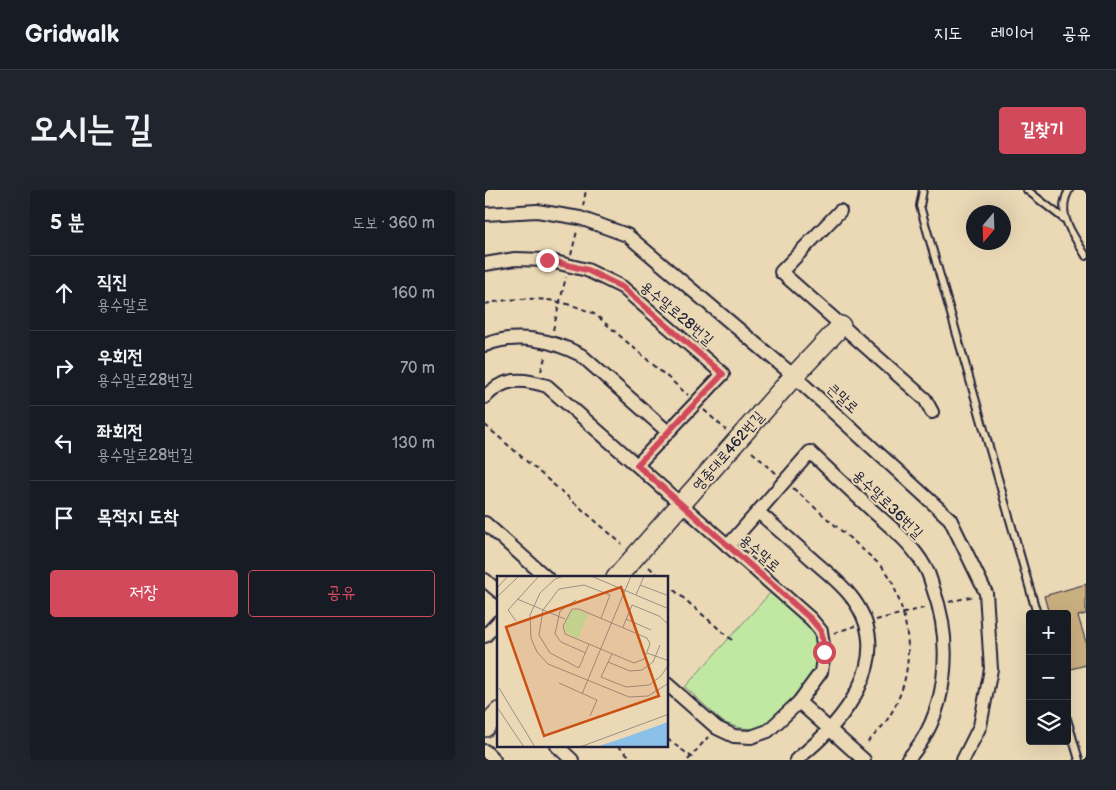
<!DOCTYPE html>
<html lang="ko">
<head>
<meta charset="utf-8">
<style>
	body { margin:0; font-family:"Balsamiq Sans","Poor Story",sans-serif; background:#20242c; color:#f1f3f6 }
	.controls { position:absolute; right:15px; bottom:15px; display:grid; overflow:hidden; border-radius:5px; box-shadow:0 5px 20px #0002 }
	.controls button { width:45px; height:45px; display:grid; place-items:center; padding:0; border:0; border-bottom:1px solid #363941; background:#171b24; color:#f1f3f6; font:25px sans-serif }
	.compass { position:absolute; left:481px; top:15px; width:45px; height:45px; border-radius:50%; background:#171b24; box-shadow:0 5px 20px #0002; rotate:199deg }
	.stop { position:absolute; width:15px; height:15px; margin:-11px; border:4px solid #d1495b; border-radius:50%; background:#fff }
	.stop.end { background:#d1495b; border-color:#fff; box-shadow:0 1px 5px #0008 }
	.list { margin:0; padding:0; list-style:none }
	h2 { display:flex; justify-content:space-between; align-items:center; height:65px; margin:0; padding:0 20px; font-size:21px }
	h2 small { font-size:16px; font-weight:400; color:#9ea1a6 }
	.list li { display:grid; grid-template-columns:32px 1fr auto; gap:15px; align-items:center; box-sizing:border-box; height:75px; padding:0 20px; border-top:1px solid #363941 }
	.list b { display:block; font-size:19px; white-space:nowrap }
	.list p { margin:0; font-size:16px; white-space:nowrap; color:#9ea1a6 }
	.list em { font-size:16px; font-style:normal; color:#9ea1a6 }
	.actions { display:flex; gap:10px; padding:15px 20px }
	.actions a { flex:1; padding:11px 0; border:1px solid #d1495b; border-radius:5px; text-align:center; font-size:18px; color:#d1495b }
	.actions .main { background:#d1495b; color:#fff }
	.icon { flex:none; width:28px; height:28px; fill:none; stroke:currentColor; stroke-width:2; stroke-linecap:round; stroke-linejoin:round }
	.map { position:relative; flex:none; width:601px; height:570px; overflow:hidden; border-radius:5px }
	header { display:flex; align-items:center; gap:30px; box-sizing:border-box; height:70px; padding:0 25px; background:#171b24; border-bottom:1px solid #363941 }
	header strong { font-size:24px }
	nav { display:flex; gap:28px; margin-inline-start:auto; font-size:18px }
	.intro { display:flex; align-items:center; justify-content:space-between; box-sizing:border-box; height:120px; padding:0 30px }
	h1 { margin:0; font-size:35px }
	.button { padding:12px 22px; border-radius:5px; background:#d1495b; color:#fff; font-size:18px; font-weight:700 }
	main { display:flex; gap:30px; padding:0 30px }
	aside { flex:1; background:#171b24; border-radius:5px; box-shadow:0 5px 20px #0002 }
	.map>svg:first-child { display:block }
</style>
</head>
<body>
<header>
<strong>Gridwalk</strong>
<nav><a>지도</a><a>레이어</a><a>공유</a></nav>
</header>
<div class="intro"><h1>오시는 길</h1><a class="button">길찾기</a></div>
<main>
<aside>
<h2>5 분<small>도보 · 360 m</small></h2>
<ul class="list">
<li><svg class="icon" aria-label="ahead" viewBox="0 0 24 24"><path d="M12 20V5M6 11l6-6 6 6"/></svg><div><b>직진</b><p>용수말로</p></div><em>160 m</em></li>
<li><svg class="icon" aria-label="right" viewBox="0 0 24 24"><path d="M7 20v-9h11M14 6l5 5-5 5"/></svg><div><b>우회전</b><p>용수말로28번길</p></div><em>70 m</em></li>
<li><svg class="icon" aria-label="left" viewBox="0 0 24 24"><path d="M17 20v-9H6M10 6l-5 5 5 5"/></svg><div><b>좌회전</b><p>용수말로28번길</p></div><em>130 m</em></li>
<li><svg class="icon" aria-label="arrive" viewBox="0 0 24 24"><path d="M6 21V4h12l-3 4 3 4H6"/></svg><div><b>목적지 도착</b></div></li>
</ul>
<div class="actions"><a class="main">저장</a><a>공유</a></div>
</aside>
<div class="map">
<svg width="601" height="570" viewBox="0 0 601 570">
	<rect width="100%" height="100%" fill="#ebd9b6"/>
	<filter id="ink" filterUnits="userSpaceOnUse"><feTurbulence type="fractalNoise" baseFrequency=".02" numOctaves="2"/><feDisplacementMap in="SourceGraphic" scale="10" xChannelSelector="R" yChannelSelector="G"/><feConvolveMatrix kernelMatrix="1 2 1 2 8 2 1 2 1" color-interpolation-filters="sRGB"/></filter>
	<g filter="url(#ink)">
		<polygon fill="#c1e8a3" stroke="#72856f" points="287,401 325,435 333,449 334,468 328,484 290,528 271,539 256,538 239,533 200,497"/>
		<polygon fill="#c9ae7f" stroke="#22223b" points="601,394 601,424 593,426 601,452 601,475 582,480 582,424 564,424 559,406"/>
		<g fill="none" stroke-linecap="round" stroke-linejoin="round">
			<defs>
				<g id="lane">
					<polyline points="438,0 435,16 552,424"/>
					<polyline points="542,0 579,29"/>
					<path d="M584,0C570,25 589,45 601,66"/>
					<polyline points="582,529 594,570"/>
				</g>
				<g id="street">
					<polyline points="355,21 296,82 440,209 447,222"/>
					<polyline points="0,24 52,21 95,28 142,45 309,186 465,329 501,403 506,479 495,536 478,570"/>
					<polyline points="0,74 30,69 62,70 102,80 137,97 238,184 152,275"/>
					<path d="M0,155C31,142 67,150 96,165L183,242"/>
					<path d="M0,207C19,187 37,188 62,196L326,429L336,441L339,462L336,482L314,512L283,541L266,547L249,546L232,538L182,494"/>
					<path d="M273,322C292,338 311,355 330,372C343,383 358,395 368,409C412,469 358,533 311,570"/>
					<polyline points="0,333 62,388"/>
					<path d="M243,356L325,262C346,282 367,302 389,322C407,338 428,355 440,377C444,383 446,391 448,398C468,453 464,525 422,570"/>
					<polyline points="0,390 14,402"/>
					<polyline points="0,446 14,431"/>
					<polyline points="314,512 379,570"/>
					<polyline points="72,556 87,570"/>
					<polyline points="0,561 9,570"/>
				</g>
				<g id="secondary">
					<polyline points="131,388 309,186 356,136"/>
					<polyline points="0,537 14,522"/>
				</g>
			</defs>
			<use href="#lane" stroke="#22223b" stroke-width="10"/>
			<use href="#street" stroke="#22223b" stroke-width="16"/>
			<use href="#secondary" stroke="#22223b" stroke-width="22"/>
			<g stroke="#22223b" stroke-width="2" stroke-dasharray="5 4" stroke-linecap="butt">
				<polyline points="98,16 101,0"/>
				<polyline points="86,65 92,41"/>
				<path d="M0,114C39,105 75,107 111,125L203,205"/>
				<polyline points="68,140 81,87"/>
				<polyline points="56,181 61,164"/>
				<polyline points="219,220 241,240"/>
				<polyline points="0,235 137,354"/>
				<polyline points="267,262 292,284"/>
				<path d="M308,298C330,318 352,337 374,356C384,366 399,376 406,389C409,395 411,403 414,410C428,451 427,492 402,530C396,539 387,547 380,555"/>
				<polyline points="164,377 176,388"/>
				<polyline points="182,394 247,450"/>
				<polyline points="464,412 489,406"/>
				<polyline points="391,430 443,417"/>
				<polyline points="349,443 370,436"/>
				<polyline points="182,549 211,570"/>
				<polyline points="133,556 149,570"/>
				<polyline points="203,570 223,547"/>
			</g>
			<use href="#lane" stroke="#ebd9b6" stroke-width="6"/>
			<use href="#street" stroke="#ebd9b6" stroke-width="12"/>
			<use href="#secondary" stroke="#ebd9b6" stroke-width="19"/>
		</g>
	</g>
	<g fill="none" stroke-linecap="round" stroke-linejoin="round" filter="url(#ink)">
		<polyline stroke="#d1495b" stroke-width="6" points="62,70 102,80 137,97 238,184 152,275 326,429 336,441 339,462"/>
	</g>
	<g text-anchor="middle" stroke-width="4" stroke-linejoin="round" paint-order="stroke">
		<g font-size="15" fill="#22223b" stroke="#ebd9b6">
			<text transform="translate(192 123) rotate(40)" y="5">용수말로28번길</text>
			<text transform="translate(358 208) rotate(43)" y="5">큰말로</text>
			<text transform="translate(243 261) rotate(-49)" y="5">영종대로462번길</text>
			<text transform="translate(403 314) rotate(44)" y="5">용수말로36번길</text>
			<text transform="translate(275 363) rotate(41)" y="5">용수말로</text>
		</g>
	</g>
	<g transform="translate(12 386)">
		<rect width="171" height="171" fill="#ebd9b6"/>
		<path d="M81,34L91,38L81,63L69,56L67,49L74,35Z" fill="#c1e8a3"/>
		<path d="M171,146V171H99L132,160Z" fill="#8bc0e9"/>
		<path fill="none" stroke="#9b9085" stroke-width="1" d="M67,0L58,3L43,17L33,39L34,62L40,76L51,88L132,121L151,120L172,107M94,0L172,33M143,9L172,20M0,12L11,0M139,19L147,0M0,21L22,0M20,23L68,43M79,24L63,35L58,58L64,66L89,77M75,33H82L150,62L153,68L147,83L137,87L68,58L66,50ZM129,43L154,54M19,45L11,34L42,0M126,51L135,29L162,40L172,49M92,68L82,92L53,77L42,59L46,34L62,13L87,9L113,19L104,42M150,77L172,85M115,78L104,101L129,111L152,109L164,100L172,88M111,86L133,95L145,94L156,86L163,69M62,107L100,124L93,140M2,112L38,171M85,118L134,0M0,131L27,171M83,171L172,138"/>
		<path fill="#ca5113" fill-opacity="0.15" stroke="#ca5113" stroke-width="2.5" d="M124,11L162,120L47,160L9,51Z"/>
		<rect width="171" height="171" fill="none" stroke="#22223b" stroke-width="2.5"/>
	</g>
</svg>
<div class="controls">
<button>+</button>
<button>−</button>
<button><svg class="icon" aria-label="layers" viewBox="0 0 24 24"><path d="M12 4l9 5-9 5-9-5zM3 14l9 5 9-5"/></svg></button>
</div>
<svg class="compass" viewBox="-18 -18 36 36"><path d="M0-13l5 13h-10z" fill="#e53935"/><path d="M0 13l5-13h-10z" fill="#9ea1a6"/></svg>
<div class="stop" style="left:339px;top:462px"></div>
<div class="stop end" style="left:62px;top:70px"></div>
</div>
</main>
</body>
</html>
